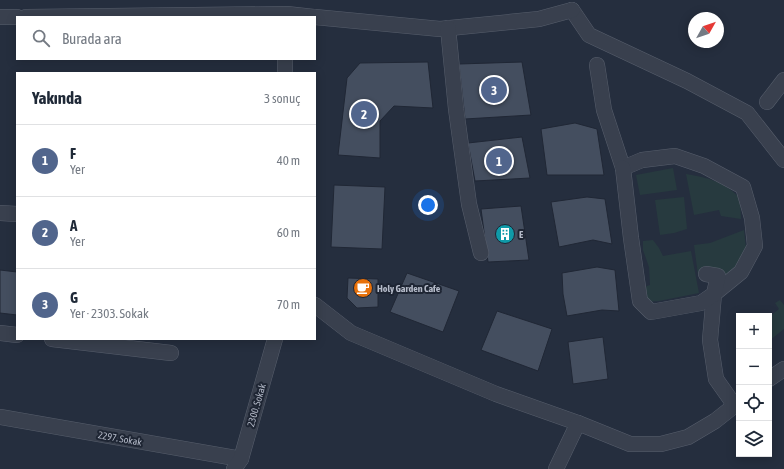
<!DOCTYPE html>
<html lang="tr">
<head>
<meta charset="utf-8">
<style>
	body { margin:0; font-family:"Asap Condensed",sans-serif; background:#f2f2f3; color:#1f2937 }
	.controls { position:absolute; right:12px; bottom:12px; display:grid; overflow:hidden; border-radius:0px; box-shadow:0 2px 10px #0003 }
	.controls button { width:36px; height:36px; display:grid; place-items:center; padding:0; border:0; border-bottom:1px solid #e0e1e3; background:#fff; color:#1f2937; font:20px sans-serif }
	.compass { position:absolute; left:688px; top:12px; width:36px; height:36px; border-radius:50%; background:#fff; box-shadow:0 2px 10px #0003; rotate:50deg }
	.you { position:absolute; left:428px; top:205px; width:14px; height:14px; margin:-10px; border:3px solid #fff; border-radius:50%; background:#1a73e8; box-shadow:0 0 0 6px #1a73e833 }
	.badge { display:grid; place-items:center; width:26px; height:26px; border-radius:50%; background:#51658c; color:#fff; font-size:13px; font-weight:700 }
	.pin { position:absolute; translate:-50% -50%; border:2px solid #fff; box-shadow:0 1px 4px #0006 }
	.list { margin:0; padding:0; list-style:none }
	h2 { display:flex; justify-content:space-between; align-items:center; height:52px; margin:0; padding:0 16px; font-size:17px }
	h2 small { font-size:13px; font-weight:400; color:#747a83 }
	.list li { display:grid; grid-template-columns:26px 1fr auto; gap:12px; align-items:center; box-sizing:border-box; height:72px; padding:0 16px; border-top:1px solid #e0e1e3 }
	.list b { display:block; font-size:15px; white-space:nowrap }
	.list p { margin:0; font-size:13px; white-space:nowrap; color:#747a83 }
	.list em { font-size:13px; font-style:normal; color:#747a83 }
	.icon { flex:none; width:22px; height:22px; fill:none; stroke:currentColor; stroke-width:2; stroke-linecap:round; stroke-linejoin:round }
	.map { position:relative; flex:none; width:784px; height:469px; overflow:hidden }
	.search { position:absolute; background:#fff; box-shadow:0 2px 10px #0003; left:16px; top:16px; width:300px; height:44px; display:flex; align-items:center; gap:10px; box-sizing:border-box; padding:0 14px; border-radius:0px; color:#747a83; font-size:15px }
	.panel { position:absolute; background:#fff; box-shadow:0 2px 10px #0003; left:16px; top:72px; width:300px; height:268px; border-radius:0px }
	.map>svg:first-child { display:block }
</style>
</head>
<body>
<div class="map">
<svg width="784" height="469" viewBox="0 0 784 469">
	<rect width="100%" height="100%" fill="#252e3e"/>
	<g fill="#273a3f">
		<polygon points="673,168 677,190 640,195 636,175"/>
		<path d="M686,174C709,178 723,181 740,198L741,219L721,216L719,210L694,215Z"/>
		<polygon points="684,197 687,229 674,233 660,235 655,200"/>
		<polygon points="744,230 747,257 731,273 722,275 718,268 714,272 698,275 694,245 710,243"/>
		<polygon points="653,240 659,248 663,256 691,251 699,293 659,301 647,302 644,287 650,285 649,267 643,250 643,241"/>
		<polygon points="780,300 784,305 784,329 769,341 769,317 779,309 775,303"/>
	</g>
	<g fill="#444e5f" stroke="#202735">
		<polygon points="428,62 433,108 394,106 380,121 380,158 338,155 347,78 360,63"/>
		<polygon points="522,62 531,115 465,119 459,64"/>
		<polygon points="575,123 597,129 604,175 547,175 541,129"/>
		<polygon points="522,137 530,178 475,181 468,143"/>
		<polygon points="334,185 385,187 382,249 331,247"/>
		<polygon points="587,197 605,199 612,244 593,240 559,247 551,202"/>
		<polygon points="521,206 529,260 488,262 481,209"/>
		<polygon points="597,267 615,270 619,311 602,310 567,316 563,294 562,273"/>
		<polygon points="0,270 17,272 17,315 0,313"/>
		<polygon points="407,273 459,291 443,332 390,312"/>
		<polygon points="348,278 378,279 378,307 357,308 347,298"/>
		<polygon points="497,311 552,329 538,371 481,350"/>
		<polygon points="603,337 608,379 573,384 568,342"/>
	</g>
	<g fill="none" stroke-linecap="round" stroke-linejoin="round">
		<defs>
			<g id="minor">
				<polyline points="572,10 589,35 687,81 747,113 784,160"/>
				<polyline points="0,17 17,17"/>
				<polyline points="26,17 287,14 314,17"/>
				<polyline points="315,17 440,29 539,19 572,10"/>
				<polyline points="448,28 456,109 469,204 481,253"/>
				<polyline points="285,59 285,73"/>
				<polyline points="597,65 604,110 623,168 642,160 675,156 704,166 743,187 752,218 755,246 741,272 714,294 710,340 716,379 735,406"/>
				<polyline points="767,102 784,80"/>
				<polyline points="623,168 631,238 640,301 651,312 701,303 714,294 718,276 706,274"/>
				<polyline points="0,213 17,214"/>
				<polyline points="315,305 351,333 496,394 578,423"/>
				<polyline points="0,333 17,335"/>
				<polyline points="52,339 171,353"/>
				<polyline points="769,379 784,369"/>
				<polyline points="0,417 241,459"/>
				<polyline points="234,469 241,459 275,339"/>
				<polyline points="556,469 578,423 630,444 661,444 688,437 715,421 739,402"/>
			</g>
		</defs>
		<use href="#minor" stroke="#575e6c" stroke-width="16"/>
		<use href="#minor" stroke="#39404e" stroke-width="15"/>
	</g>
	<defs>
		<symbol id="building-disc" viewBox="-11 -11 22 22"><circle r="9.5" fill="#0f9aa8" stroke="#1e2533"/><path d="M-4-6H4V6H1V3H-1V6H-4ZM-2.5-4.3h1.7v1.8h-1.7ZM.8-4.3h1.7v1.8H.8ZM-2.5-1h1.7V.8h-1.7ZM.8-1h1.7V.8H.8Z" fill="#fff"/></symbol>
		<symbol id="cafe-disc" viewBox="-11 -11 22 22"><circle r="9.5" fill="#e8710a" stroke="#1e2533"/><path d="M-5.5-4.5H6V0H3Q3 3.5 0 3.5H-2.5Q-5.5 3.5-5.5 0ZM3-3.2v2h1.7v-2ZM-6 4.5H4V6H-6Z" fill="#fff"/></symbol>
	</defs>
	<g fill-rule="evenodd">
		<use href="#building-disc" x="494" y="223" width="22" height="22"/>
		<use href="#cafe-disc" x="352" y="277" width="22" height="22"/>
	</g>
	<g text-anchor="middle" stroke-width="4" stroke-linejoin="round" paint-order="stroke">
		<g font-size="10" font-weight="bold" fill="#b5bbc9" stroke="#1e2533" text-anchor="start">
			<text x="519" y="238">E</text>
			<text x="377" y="292">Holy Garden Cafe</text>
		</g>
		<g font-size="10" fill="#b5bbc9" stroke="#1e2533">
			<text transform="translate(256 405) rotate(-74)" y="4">2300. Sokak</text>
			<text transform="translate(120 438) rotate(10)" y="4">2297. Sokak</text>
		</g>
	</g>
</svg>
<div class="controls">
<button>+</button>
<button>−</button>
<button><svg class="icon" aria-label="locate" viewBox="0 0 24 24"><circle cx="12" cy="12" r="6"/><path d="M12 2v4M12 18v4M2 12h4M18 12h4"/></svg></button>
<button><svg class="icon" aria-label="layers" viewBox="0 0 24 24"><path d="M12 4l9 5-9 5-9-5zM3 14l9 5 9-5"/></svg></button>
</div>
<svg class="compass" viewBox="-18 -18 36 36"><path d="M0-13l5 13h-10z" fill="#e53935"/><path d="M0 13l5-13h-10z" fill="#747a83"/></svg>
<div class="you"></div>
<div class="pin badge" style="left:499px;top:161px">1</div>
<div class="pin badge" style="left:364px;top:114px">2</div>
<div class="pin badge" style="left:494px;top:90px">3</div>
<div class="search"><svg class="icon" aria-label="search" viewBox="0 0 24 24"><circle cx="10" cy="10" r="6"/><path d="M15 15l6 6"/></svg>Burada ara</div>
<section class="panel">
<h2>Yakında<small>3 sonuç</small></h2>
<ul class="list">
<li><span class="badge">1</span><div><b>F</b><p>Yer</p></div><em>40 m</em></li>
<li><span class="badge">2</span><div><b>A</b><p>Yer</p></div><em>60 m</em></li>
<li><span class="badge">3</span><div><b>G</b><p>Yer · 2303. Sokak</p></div><em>70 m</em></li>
</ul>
</section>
</div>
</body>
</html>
